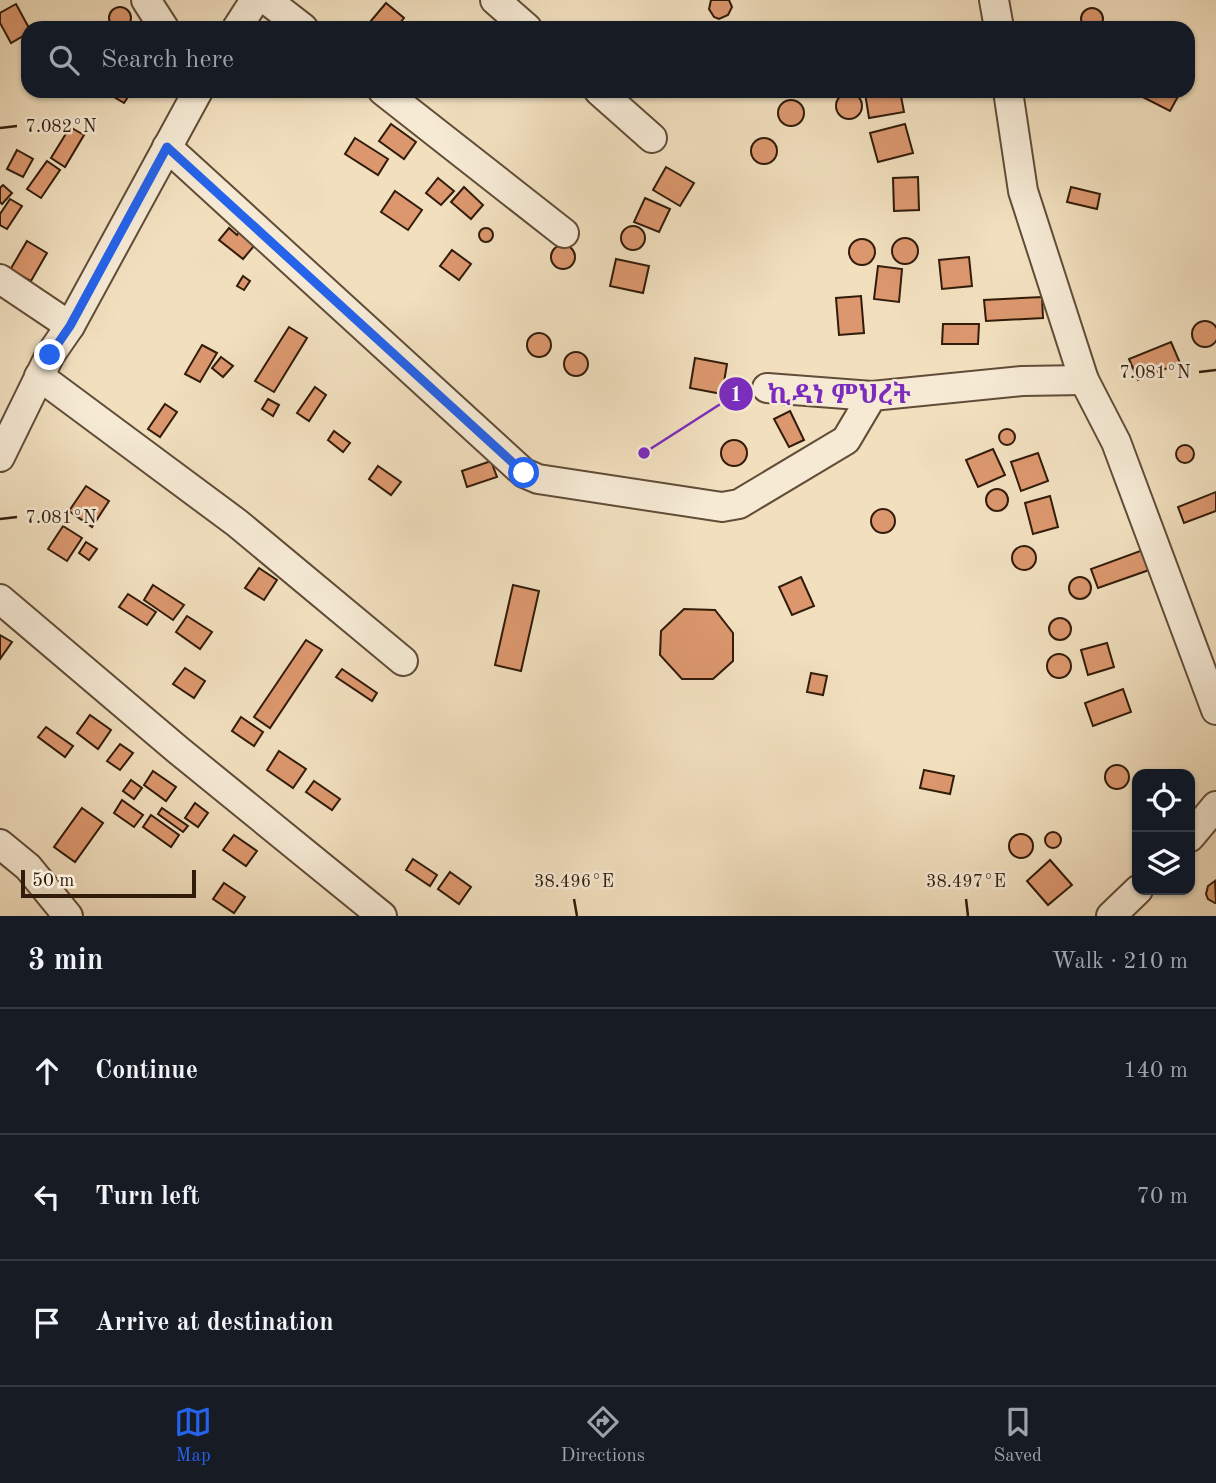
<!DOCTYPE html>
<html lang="en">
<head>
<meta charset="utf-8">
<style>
	body { margin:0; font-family:"Old Standard TT","Noto Serif Ethiopic",serif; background:#20242c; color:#f1f3f6 }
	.controls { position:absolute; right:21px; bottom:21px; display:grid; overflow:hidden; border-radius:14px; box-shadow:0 2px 5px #0004 }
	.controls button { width:63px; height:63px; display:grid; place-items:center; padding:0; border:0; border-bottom:2px solid #363941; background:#171b24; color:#f1f3f6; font:35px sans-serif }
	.scale { position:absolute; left:21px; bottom:18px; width:175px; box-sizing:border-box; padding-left:7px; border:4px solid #311b0a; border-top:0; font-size:19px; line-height:24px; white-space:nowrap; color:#311b0a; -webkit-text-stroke:5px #f6ead5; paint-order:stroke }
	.stop { position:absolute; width:21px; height:21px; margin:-16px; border:5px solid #2563eb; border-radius:50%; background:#fff }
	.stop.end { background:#2563eb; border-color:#fff; box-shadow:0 2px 7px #0008 }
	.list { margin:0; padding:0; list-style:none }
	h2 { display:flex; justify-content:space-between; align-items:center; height:91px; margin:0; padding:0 28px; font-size:30px }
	h2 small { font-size:23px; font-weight:400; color:#9ea1a6 }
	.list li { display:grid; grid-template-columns:46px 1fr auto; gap:21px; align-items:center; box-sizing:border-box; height:126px; padding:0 28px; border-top:2px solid #363941 }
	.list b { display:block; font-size:26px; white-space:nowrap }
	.list em { font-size:23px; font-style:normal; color:#9ea1a6 }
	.icon { flex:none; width:38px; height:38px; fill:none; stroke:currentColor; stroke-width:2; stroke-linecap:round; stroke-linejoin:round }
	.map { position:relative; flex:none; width:1216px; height:916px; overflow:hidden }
	.search { position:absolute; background:#171b24; box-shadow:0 2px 5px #0004; left:21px; right:21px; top:21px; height:77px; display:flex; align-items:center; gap:18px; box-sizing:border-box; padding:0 24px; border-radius:21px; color:#9ea1a6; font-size:26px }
	.sheet { height:469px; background:#171b24 }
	nav { display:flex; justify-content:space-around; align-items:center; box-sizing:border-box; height:98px; border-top:2px solid #363941; background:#171b24; font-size:19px; color:#9ea1a6 }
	nav a { display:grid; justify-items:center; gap:4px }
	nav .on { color:#2563eb }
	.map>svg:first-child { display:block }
</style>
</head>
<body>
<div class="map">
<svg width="1216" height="916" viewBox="0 0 1216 916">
	<rect width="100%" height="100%" fill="#f1dfbe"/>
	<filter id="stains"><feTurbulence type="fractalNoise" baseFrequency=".00286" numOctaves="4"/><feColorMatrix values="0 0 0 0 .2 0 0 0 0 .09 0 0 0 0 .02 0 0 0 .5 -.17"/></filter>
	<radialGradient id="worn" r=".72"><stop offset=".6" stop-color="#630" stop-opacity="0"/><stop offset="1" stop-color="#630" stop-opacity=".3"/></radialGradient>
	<g fill="#dc976e" stroke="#311b0a" stroke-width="2">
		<polygon points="711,0 729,0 732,7 728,15 719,19 714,17 709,9"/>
		<polygon points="386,3 404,18 396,28 365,28"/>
		<polygon points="16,4 29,28 28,33 11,43 0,23 0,13"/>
		<circle cx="120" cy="18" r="11"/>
		<circle cx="1092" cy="19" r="11"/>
		<polygon points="104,91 132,91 124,103"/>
		<polygon points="875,91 900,91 904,112 869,118 865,93"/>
		<polygon points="1131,91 1181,91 1170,111"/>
		<circle cx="849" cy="106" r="13"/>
		<circle cx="791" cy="113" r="13"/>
		<polygon points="391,124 416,142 404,159 379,141"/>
		<polygon points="905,124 913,153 878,162 870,133"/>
		<polygon points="70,127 84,135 65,167 51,158"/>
		<circle cx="764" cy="151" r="13"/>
		<polygon points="355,138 388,159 378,175 345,154"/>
		<polygon points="17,150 33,159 23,177 7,169"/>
		<polygon points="47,161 60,170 41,198 27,189"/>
		<polygon points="666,167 694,183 680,206 653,190"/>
		<polygon points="918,177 919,210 894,211 893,178"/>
		<polygon points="438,178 454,191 441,205 426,193"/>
		<polygon points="3,185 12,193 2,204 0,202 0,188"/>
		<polygon points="464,187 483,205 471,219 451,202"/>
		<polygon points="1071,187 1100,194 1097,209 1067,202"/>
		<polygon points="395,191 422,210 408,230 381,212"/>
		<polygon points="645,198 670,209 659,232 634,222"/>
		<polygon points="10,199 22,206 7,229 0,225 0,214"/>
		<circle cx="633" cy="238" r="12"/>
		<polygon points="243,227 259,240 243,259 219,240 229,228 237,235"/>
		<circle cx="486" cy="235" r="7"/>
		<circle cx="905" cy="251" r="13"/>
		<circle cx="862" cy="252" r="13"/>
		<polygon points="27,241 47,253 31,281 10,270"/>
		<circle cx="563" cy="257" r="12"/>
		<polygon points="452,250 471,264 459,280 440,266"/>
		<polygon points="969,257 972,286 942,289 939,260"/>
		<polygon points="616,259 649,266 643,293 610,286"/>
		<polygon points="878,266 902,269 899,302 874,299"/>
		<polygon points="243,276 250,281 244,290 237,286"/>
		<polygon points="861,296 864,333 839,335 836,298"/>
		<polygon points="1042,297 1043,318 986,321 984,300"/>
		<circle cx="1205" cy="334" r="13"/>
		<polygon points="943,324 979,324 978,344 942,344"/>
		<polygon points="289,327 307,338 274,392 255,381"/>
		<circle cx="539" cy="345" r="12"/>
		<polygon points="1171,342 1180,363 1138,380 1129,359"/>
		<polygon points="202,345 217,353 200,382 185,374"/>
		<circle cx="576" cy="364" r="12"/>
		<polygon points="221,357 233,366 223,377 212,368"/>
		<polygon points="695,358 727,364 722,394 690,388"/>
		<polygon points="315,387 326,395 309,421 297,413"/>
		<polygon points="268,399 279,405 273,416 262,409"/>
		<polygon points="165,404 177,412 160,437 148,429"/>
		<polygon points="790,411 804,440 789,447 774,419"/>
		<circle cx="1007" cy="437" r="8"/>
		<polygon points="334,431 350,443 343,452 328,440"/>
		<circle cx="734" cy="453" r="13"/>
		<circle cx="1185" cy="454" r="9"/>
		<polygon points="993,449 1005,475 978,487 966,460"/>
		<polygon points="1038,453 1048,481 1021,491 1011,462"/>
		<polygon points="491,461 497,477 467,487 462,471"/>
		<polygon points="378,466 401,482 391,495 369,479"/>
		<polygon points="86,486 109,501 92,527 69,511"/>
		<circle cx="997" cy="500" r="11"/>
		<polygon points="1216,492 1216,511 1184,523 1178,507"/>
		<polygon points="1050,496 1058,527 1033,534 1025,503"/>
		<circle cx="883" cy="521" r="12"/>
		<polygon points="63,526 82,538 67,561 48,549"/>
		<polygon points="86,542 97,549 89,560 79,553"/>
		<circle cx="1024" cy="558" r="12"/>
		<polygon points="1143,550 1149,570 1098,588 1091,569"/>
		<polygon points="259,568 277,580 264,600 245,588"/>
		<polygon points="801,577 814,606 792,615 779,587"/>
		<circle cx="1080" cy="588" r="11"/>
		<polygon points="153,585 184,605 173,620 144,600"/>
		<polygon points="513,585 539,591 521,671 495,665"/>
		<polygon points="128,594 156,612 147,625 119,607"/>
		<polygon points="684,609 715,610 733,633 733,661 713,679 682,679 660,655 661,631"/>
		<polygon points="187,616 212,632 200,649 176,632"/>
		<circle cx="1060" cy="629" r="11"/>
		<polygon points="0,635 12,642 0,659"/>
		<polygon points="306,640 322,650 270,728 254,717"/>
		<polygon points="1107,643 1114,667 1088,675 1081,650"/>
		<circle cx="1059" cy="666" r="12"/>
		<polygon points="185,668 205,681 194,698 173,684"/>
		<polygon points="342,669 377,693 372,701 336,677"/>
		<polygon points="811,673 827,676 823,695 807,692"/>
		<polygon points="1123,689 1131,712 1093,726 1085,703"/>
		<polygon points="90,715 111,730 98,749 77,733"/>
		<polygon points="241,717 263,732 254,746 232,731"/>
		<polygon points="46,727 73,746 65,757 38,737"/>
		<polygon points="120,744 133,753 120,770 107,761"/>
		<polygon points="279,751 306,769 293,788 267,770"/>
		<circle cx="1117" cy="777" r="12"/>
		<polygon points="924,770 954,776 950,794 920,788"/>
		<polygon points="153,771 176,787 166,801 144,785"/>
		<polygon points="131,780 142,788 134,799 123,791"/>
		<polygon points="314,781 340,799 332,810 306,792"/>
		<polygon points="122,800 143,815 134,827 114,813"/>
		<polygon points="195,803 208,813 198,827 185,818"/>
		<polygon points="82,808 103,823 75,862 54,847"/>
		<polygon points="162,808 188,826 183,832 158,814"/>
		<polygon points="151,815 179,835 171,847 143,827"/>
		<circle cx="1053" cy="840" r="8"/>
		<circle cx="1021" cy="846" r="12"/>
		<polygon points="234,835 257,851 246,866 223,850"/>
		<polygon points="413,859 437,875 430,886 406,870"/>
		<polygon points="1050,860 1072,885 1048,905 1027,881"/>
		<polygon points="450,872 471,887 459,904 438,889"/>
		<polygon points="1215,881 1216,903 1215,903 1208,899 1206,894 1208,886"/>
		<polygon points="224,883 245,897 234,913 213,899"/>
	</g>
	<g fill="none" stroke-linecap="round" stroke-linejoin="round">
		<defs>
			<g id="minor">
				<polyline points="146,0 164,28"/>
				<polyline points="267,0 303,28"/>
				<polyline points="495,0 527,28"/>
				<polyline points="994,0 999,28"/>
				<polyline points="237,28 255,0"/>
				<polyline points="383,91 564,233"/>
				<polyline points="599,91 652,138"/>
				<polyline points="1008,91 1023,191 1084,380 1116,442 1216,710"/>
				<polyline points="167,147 524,473 538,479 722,507 739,504 846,440 872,396 1022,381 1084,380"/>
				<polyline points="0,279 70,326"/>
				<polyline points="39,376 237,523 403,661"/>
				<polyline points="767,388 872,396"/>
				<polyline points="0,457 50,355 70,326 198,91"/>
				<polyline points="0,599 178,750 382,916"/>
				<polyline points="1190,837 1216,806"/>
				<polyline points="0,844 28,867 68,916"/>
				<polyline points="1111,916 1138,890"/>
			</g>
		</defs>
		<use href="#minor" stroke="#614c37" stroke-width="32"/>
		<use href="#minor" stroke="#f6ead5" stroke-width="28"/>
	</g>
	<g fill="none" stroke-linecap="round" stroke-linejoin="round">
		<polyline stroke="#2563eb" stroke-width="9" points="50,355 70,326 167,147 524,473"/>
	</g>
	<path fill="none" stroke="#311b0a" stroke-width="2.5" d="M0,128L17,126M1199,372L1216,370M0,519L17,517M574,899L577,916M966,899L968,916"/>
	<g font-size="18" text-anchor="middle" fill="#311b0a" stroke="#f6ead5" stroke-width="5" stroke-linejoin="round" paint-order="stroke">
		<text x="61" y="132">7.082°N</text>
		<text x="1155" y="378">7.081°N</text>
		<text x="61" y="523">7.081°N</text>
		<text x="574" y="887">38.496°E</text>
		<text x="966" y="887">38.497°E</text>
	</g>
	<path fill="none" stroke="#7b2cbf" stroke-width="2.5" d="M644 453L736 394"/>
	<g fill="#7b2cbf" stroke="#f6ead5" stroke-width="2.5">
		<circle cx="644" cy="453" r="7"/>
		<circle cx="736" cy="394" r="18"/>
	</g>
	<g font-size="21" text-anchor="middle" font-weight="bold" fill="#fff">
		<text x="736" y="401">1</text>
	</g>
	<g font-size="26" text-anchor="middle" font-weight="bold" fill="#7b2cbf" stroke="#f6ead5" stroke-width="5" stroke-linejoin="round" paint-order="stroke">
		<text x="839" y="403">ኪዳነ ምህረት</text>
	</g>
	<rect width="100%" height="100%" filter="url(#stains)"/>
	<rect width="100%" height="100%" fill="url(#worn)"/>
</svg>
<div class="controls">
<button><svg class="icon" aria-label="locate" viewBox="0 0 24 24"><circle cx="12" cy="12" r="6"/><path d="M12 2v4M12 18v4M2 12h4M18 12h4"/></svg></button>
<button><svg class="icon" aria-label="layers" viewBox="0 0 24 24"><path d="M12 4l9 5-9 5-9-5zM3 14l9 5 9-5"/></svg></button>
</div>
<div class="scale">50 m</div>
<div class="stop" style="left:524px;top:473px"></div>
<div class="stop end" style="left:50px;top:355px"></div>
<div class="search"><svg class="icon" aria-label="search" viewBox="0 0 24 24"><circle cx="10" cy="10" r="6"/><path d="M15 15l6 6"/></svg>Search here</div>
</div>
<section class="sheet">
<h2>3 min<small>Walk · 210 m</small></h2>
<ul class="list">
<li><svg class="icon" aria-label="ahead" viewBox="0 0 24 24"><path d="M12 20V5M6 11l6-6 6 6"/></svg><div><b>Continue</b></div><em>140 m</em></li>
<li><svg class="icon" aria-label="left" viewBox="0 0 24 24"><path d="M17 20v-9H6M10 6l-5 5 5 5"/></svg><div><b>Turn left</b></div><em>70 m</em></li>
<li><svg class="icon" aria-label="arrive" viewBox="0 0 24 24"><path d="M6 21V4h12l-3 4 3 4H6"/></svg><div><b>Arrive at destination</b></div></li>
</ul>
</section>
<nav>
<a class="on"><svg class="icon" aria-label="map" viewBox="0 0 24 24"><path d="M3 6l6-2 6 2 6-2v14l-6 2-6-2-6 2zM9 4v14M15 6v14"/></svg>Map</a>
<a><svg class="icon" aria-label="directions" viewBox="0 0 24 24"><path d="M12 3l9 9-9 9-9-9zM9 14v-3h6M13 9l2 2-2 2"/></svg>Directions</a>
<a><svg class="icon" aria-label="saved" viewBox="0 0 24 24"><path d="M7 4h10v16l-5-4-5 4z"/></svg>Saved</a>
</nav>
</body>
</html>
